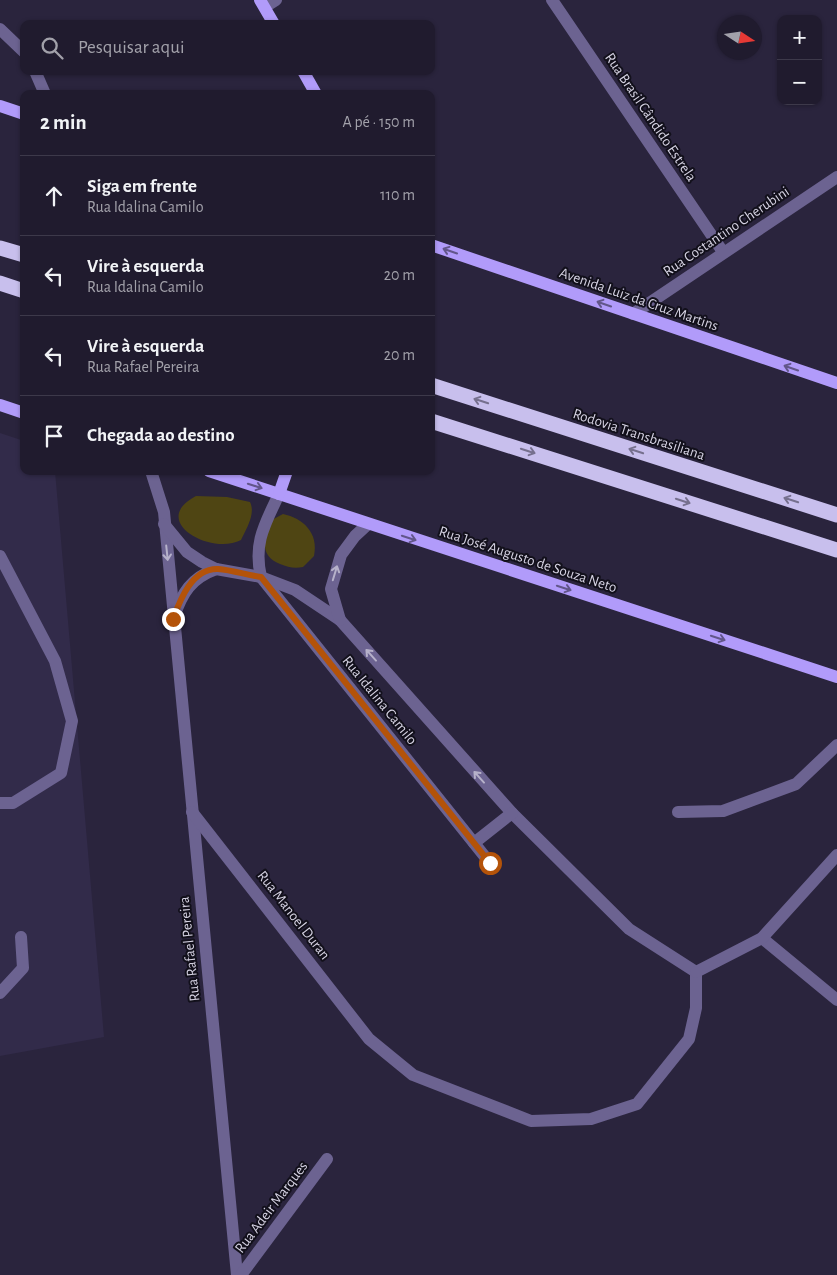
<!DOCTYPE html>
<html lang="pt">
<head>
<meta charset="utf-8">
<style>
	body { margin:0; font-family:"Alegreya Sans",sans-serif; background:#282436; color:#f1f3f6 }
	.controls { position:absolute; right:15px; top:15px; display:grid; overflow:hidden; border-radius:10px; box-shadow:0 1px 4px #0004 }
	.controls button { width:45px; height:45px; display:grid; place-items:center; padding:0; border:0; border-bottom:1px solid #3d394a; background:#201b2e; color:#f1f3f6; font:25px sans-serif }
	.compass { position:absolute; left:717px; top:15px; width:45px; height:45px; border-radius:50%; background:#201b2e; box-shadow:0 1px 4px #0004; rotate:102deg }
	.stop { position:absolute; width:15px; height:15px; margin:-11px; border:4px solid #b45309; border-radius:50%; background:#fff }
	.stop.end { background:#b45309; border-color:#fff; box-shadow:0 1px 5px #0008 }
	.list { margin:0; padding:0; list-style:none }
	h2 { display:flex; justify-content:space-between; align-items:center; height:65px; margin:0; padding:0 20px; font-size:21px }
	h2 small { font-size:16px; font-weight:400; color:#a2a1aa }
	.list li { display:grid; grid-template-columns:32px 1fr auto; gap:15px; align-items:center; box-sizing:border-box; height:80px; padding:0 20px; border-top:1px solid #3d394a }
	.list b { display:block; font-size:19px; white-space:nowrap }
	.list p { margin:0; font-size:16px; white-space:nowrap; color:#a2a1aa }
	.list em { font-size:16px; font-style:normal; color:#a2a1aa }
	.icon { flex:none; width:28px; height:28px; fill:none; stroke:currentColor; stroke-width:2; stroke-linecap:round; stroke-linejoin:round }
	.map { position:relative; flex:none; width:837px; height:1275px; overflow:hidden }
	.search { position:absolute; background:#201b2e; box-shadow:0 1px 4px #0004; left:20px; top:20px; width:415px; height:55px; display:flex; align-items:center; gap:12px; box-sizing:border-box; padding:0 18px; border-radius:10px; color:#a2a1aa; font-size:19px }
	.panel { position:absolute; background:#201b2e; box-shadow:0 1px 4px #0004; left:20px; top:90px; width:415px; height:385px; border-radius:10px }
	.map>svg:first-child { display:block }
</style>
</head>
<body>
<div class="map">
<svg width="837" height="1275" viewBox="0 0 837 1275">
	<rect width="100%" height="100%" fill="#2a243d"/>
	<polygon fill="#322b4a" points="0,433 24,441 24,471 55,471 104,1037 0,1056"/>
	<g fill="#4f4513">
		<path d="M196,496L227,497L250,502C256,514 246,529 241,540C211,556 148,521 196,496Z"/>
		<path d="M283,514C303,518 319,533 314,556L303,567C294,569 288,567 280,564C259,555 265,541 268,522Z"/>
	</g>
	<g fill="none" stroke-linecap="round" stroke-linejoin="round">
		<g stroke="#6c6391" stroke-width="12">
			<polyline points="552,0 723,252"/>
			<polyline points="265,7 276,0"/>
			<polyline points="0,29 24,52"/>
			<polyline points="35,71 45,94"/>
			<polyline points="633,314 837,177"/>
			<polyline points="151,471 164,512 237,1275"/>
			<path d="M279,494C265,524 253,543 261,577L490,863"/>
			<polyline points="164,524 187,552 202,562 216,569 261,577 295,590 340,620 512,813 629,929 696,972 696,1008 689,1039 637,1104 591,1119 531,1121 413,1075 369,1039 192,812"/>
			<polyline points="0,556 55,661 72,721 61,773 13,803 0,803"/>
			<path d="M174,617C182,593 191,578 216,569"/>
			<polyline points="340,620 331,589 341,555 355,536 368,524"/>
			<polyline points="678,812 723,811 796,784 837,745"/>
			<polyline points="474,843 512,813"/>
			<polyline points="762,938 837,1000"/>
			<polyline points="696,972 762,938 837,855"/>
			<polyline points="0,993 23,968 21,937"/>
			<polyline points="241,1275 327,1159"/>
		</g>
		<g stroke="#b19bfa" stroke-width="12">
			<polyline points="260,0 274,24"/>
			<polyline points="303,71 316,94"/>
			<polyline points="0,106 24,114"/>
			<polyline points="431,245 837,383"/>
			<polyline points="0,405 24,413"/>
			<polyline points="209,471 837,677"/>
			<polyline points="279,494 287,471"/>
		</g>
		<g stroke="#c8bfed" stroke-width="15">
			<polyline points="0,248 24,255"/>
			<polyline points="0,283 24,291"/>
			<polyline points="431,385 837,515"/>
			<polyline points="431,421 837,550"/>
		</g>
	</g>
	<defs><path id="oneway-shaft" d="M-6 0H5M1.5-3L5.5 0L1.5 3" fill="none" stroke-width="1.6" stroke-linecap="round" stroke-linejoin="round" transform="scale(1.25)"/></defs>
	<g stroke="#62568a">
		<use href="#oneway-shaft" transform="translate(450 251) rotate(-161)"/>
		<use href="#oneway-shaft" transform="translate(604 304) rotate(-161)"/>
		<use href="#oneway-shaft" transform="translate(791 368) rotate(-161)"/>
		<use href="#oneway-shaft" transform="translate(255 486) rotate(18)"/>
		<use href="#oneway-shaft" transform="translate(409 538) rotate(18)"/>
		<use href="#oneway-shaft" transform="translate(564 588) rotate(18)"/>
		<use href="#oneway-shaft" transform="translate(718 638) rotate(18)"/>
	</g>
	<g stroke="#76708e">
		<use href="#oneway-shaft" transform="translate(481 401) rotate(-162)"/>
		<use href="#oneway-shaft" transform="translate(528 451) rotate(18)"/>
		<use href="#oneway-shaft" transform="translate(636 451) rotate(-162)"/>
		<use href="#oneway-shaft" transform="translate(791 500) rotate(-162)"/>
		<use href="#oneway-shaft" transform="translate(683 501) rotate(18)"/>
	</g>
	<g stroke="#b6b1ca">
		<use href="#oneway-shaft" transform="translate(167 553) rotate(84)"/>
		<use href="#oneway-shaft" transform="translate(335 573) rotate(-73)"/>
		<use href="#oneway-shaft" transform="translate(371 655) rotate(-132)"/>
		<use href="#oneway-shaft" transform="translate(479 777) rotate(-132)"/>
	</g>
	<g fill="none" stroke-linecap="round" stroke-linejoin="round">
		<path stroke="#b45309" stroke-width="6" d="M173,619C180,600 192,568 218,569C232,570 247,575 261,577L490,863"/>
	</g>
	<g text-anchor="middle" stroke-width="4" stroke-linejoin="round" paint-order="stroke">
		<g font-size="15" fill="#d6d3e3" stroke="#12101b">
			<text transform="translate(651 117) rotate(56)" y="5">Rua Brasil Cândido Estrela</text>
			<text transform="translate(726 231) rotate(-34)" y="5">Rua Costantino Cherubini</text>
			<text transform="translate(639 299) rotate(19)" y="5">Avenida Luiz da Cruz Martins</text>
			<text transform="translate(639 434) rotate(18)" y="5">Rodovia Transbrasiliana</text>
			<text transform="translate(528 559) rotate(18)" y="5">Rua José Augusto de Souza Neto</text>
			<text transform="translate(380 700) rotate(51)" y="5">Rua Idalina Camilo</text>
			<text transform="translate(294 915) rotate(52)" y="5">Rua Manoel Duran</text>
			<text transform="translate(189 949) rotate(-96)" y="5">Rua Rafael Pereira</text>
			<text transform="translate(271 1207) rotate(-53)" y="5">Rua Adeir Marques</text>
		</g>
	</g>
</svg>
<div class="controls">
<button>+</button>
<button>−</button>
</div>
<svg class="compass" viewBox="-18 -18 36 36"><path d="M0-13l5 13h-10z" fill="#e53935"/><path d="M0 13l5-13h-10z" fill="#a2a1aa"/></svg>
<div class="stop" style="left:490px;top:863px"></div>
<div class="stop end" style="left:173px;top:619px"></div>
<div class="search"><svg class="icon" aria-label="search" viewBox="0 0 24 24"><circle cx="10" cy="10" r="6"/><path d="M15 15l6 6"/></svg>Pesquisar aqui</div>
<section class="panel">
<h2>2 min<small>A pé · 150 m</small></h2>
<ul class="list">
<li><svg class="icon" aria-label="ahead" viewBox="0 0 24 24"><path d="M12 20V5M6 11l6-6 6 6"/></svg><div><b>Siga em frente</b><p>Rua Idalina Camilo</p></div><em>110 m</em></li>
<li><svg class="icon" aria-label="left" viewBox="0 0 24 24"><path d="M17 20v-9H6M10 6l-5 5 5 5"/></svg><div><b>Vire à esquerda</b><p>Rua Idalina Camilo</p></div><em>20 m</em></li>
<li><svg class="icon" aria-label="left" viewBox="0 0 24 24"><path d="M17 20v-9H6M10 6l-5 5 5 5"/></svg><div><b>Vire à esquerda</b><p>Rua Rafael Pereira</p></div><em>20 m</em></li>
<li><svg class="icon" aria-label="arrive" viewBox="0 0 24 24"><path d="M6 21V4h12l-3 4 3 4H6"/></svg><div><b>Chegada ao destino</b></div></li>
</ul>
</section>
</div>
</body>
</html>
